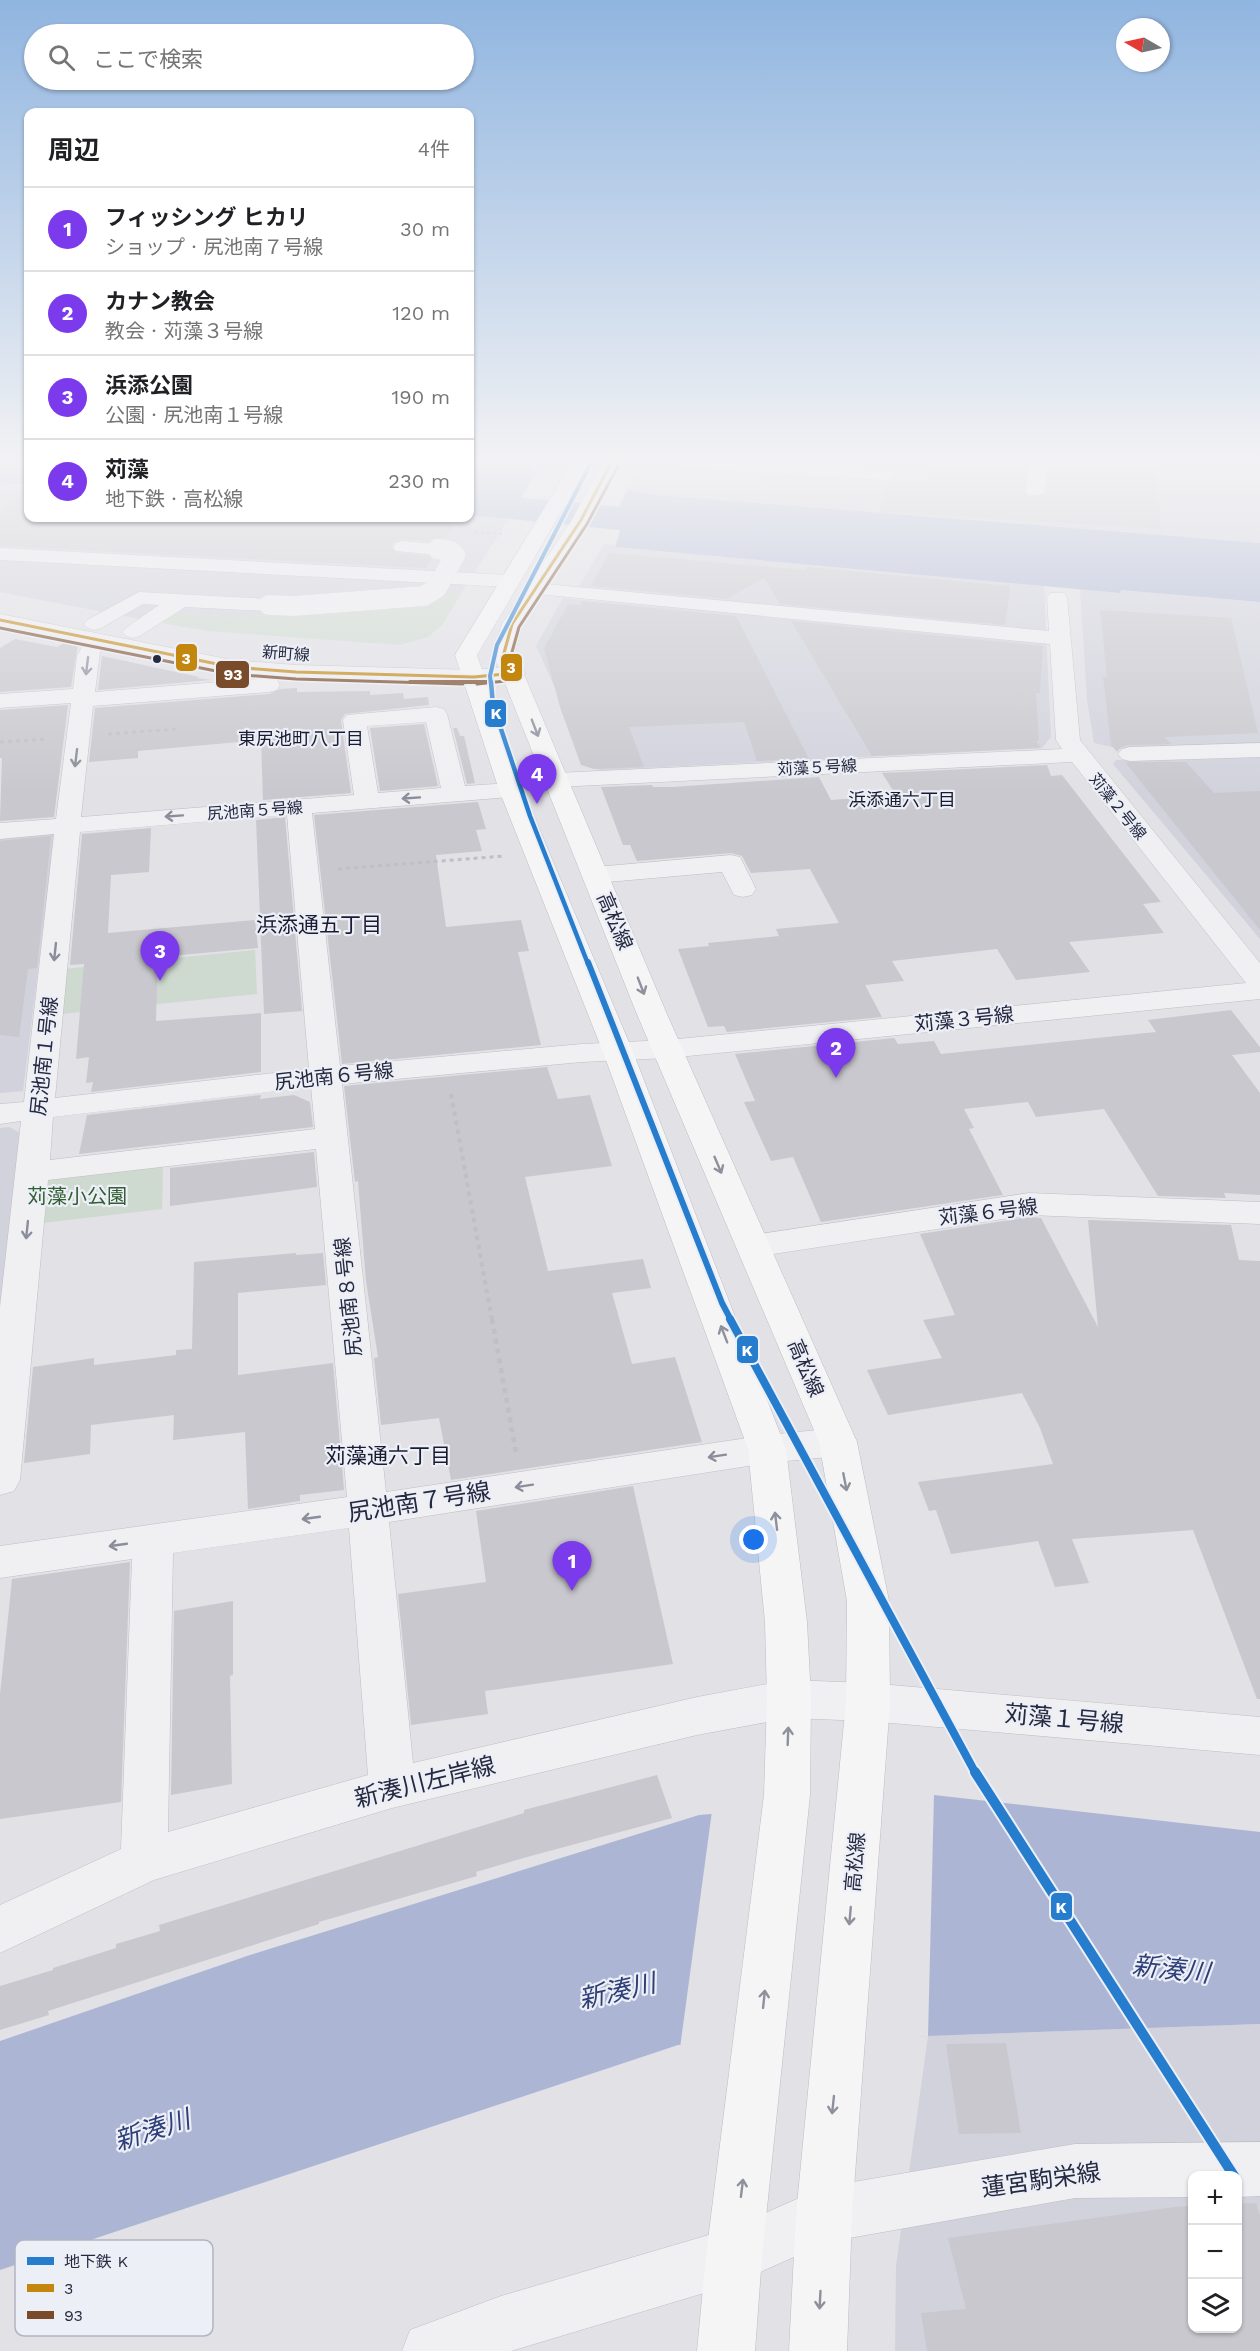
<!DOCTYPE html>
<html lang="ja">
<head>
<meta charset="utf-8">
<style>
	body { margin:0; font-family:"Work Sans","Noto Sans JP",sans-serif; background:#f2f2f2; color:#202124 }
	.controls { position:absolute; right:18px; bottom:18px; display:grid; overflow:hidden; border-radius:12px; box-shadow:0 2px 4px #0004 }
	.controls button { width:54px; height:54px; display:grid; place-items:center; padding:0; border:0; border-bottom:2px solid #e0e0e0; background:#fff; color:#202124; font:30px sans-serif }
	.compass { position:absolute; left:1116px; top:18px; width:54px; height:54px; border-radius:50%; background:#fff; box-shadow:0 2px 4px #0004; rotate:279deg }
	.you { position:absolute; left:754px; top:1540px; width:21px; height:21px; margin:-15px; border:4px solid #fff; border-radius:50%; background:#1a73e8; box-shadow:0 0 0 9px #1a73e833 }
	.badge { display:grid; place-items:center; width:39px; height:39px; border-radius:50%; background:#7c3aed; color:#fff; font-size:20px; font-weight:700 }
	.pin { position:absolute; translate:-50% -50px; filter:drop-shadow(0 2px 3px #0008) }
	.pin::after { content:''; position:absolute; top:32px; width:21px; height:18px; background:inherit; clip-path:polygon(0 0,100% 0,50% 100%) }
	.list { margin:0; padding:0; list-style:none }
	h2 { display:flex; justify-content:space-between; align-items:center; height:78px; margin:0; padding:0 24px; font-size:26px }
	h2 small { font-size:20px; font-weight:400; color:#757577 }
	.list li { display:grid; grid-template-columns:39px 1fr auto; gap:18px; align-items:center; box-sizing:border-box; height:84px; padding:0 24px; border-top:2px solid #e0e0e0 }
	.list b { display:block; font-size:22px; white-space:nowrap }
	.list p { margin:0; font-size:20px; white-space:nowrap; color:#757577 }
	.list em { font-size:20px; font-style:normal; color:#757577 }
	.icon { flex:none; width:33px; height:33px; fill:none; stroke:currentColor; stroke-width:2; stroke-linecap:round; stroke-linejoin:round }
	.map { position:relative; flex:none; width:1260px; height:2351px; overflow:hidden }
	.search { position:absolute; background:#fff; box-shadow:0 2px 4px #0004; left:24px; top:24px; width:450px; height:66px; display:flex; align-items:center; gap:15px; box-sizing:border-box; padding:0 21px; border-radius:33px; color:#757577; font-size:22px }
	.panel { position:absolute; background:#fff; box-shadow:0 2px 4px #0004; left:24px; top:108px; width:450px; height:414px; border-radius:12px }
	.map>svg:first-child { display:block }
</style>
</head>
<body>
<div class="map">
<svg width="1260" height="2351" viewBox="0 0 1260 2351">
	<rect width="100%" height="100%" fill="#e1e1e6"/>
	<g fill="#d1d2dc" fill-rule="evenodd">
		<polygon points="641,463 865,477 750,463 1260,463 1260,543 656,495 628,490"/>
		<polygon points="0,483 28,484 28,518 470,518 470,508 479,509 509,519 465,587 430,605 235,617 168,612 155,622 0,592"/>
		<polygon points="604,544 614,545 615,547 1044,586 1051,737 1042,748 602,770 591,768 536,646 563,598 780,617 578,588"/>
		<polygon points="1080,589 1119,593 1121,590 1260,602 1260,939 1113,764 1116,760 1131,760 1125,750 1094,743 1087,700"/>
		<polygon points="55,832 23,1091 0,1093 0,835"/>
		<polygon points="9,1127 22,1134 0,1314 0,1128"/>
		<path d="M1260,2024V2351H895L896,2266L928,2036ZM1192,2176H1238V2328H1192Z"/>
	</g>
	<g fill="#ced9d0">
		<polygon points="465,587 443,624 428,637 399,645 207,631 155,622 168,612 235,617 430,605"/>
		<polygon points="255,950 257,994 61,1014 65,969"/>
		<polygon points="163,1163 162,1209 42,1223 47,1176"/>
	</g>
	<g fill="#acb6d4">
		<polygon points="0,463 28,463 28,484 0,483"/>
		<polygon points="470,463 520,463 536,472 509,519 479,509 470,508"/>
		<polygon points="627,490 656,495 1260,543 1260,602 1121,590 1120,593 615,547 621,528 612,523"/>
		<polygon points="934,1795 1260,1832 1260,2024 678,2045 0,2270 0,2041 250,1955 699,1815"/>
	</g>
	<polygon fill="#e1e1e6" points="898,1795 934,1795 928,2036 890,2040 680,2048 712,1811"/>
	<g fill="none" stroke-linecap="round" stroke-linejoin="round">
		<polygon fill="#acb6d4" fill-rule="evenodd" points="470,493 707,515 721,519 726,527 721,535 707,539 470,515"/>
	</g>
	<g fill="#c8c8ce">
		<polygon points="934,463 983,463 983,465 1027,468 1024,491 1029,497 1041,497 1046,492 1051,463 1155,463 1161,529 880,512 886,482 895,480 929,482"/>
		<polygon points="28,487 28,518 458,518 445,538 434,538 429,541 402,539 395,541 391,546 396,553 429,556 432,559 426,568 0,546 0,511"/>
		<polygon points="609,553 806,570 807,567 1010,586 1009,598 1005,625 780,604 764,578 727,599 591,586"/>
		<polygon points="582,601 736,616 809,759 757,761 744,722 629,727 644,767 594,769 581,765 560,707 544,648 568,604 580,605"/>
		<polygon points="1100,610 1231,618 1258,733 1164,737 1171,744 1129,745 1121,747 1117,752 1111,745 1103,677 1107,677"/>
		<polygon points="791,621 1043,646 1040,693 1036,693 1039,741 1036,741 1041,748 872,756"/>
		<polygon points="15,639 57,647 66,642 78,644 71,687 0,692 0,648"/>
		<polygon points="102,656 199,677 197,678 211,680 98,690"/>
		<polygon points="297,688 297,692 370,691 370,695 403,693 404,699 428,697 429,705 345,714 341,720 351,793 263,800 261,740 138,751 138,758 89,762 95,708 269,694 280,689"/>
		<polygon points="68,705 54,817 0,821 2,758 0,758 0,710"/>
		<polygon points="424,724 438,786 380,791 370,728"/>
		<polygon points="453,728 457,728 460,736 464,736 475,783 467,784"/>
		<polygon points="1125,762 1186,762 1214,793 1260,791 1260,930"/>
		<polygon points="1047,765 1051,776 1062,775 1161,902 1143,904 1164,933 1069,942 1090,972 1016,980 997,949 892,961 904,981 865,985 882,1017 727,1032 724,1026 708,1027 678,949 709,946 708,943 779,936 776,929 839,923 810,869 751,873 742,856 731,853 637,861 630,845 623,845 601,787 652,785 653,787 672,787 819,777 831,800 896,795 882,773"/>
		<polygon points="478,802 486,829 476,830 482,851 436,855 446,927 521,920 529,951 518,952 541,1045 342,1064 314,815"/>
		<polygon points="285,817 302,1011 264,1014 256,820"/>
		<polygon points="151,828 149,872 111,875 108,933 255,920 258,948 158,957 156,1021 261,1013 261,1072 91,1092 93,1082 86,1083 89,1057 76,1059 84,964 70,965 82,834"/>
		<polygon points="51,836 37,968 28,969 19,1037 0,1035 0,841"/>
		<polygon points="1231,1010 1260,1047 1260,1052 1232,1055 1260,1093 1260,1195 1224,1193 1226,1198 1158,1196 1104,1109 1036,1117 1028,1102 964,1109 974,1128 969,1129 1003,1195 821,1222 793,1157 771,1161 744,1102 755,1101 735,1054 894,1038 898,1044 934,1041 941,1054 1156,1032 1148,1020"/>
		<polygon points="547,1067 558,1099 590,1095 612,1166 525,1177 548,1271 643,1259 651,1288 612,1293 632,1364 675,1357 702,1442 451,1480 439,1418 381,1425 374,1358 378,1357 366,1281 358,1181 355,1182 344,1086"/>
		<polygon points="261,1095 260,1099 294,1095 310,1102 313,1127 79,1154 87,1115"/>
		<polygon points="314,1152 317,1187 170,1206 170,1168"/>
		<polygon points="1029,1217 1041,1218 1098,1327 1088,1220 1231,1225 1239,1260 1260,1261 1260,1699 1257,1699 1193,1530 1072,1539 1089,1583 1055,1587 1038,1541 951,1554 936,1510 929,1511 918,1482 1053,1464 1040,1428 1022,1393 888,1415 867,1370 942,1358 923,1320 955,1315 920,1234"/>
		<polygon points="296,1253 296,1255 323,1253 326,1285 238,1293 238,1375 333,1363 344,1490 300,1495 300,1501 248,1509 245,1432 173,1440 174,1415 91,1425 90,1454 24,1463 33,1367 94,1358 94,1365 176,1355 176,1350 192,1349 194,1262"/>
		<polygon points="633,1486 673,1664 485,1691 488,1714 411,1725 398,1594 486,1582 476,1511"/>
		<polygon points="130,1562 121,1802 0,1819 0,1694 12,1579"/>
		<polygon points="233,1601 233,1675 230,1676 232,1784 171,1795 174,1611"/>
		<polygon points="657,1775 672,1818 527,1857 476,1872 477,1876 319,1922 319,1924 48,2011 49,2015 0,2030 0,1986 53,1970 53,1968 116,1948 116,1944 160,1931 159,1925 524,1813 524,1810"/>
		<polygon points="1006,2043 1021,2133 959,2134 946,2044"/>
		<polygon points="1256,2203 1260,2216 1260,2351 927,2351 921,2313 966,2309 948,2238 1175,2207 1192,2206 1192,2328 1238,2328 1238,2204"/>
	</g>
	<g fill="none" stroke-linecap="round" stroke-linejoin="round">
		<defs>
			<g id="minor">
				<polygon points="677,463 777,463 887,470 893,471 896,475 893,479 887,480 686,468 680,467"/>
				<polygon points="1030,463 1048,463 1044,491 1041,495 1029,495 1026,491"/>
				<polygon points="403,541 445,545 448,549 445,553 438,555 396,551 393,547 396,543"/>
				<polygon points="0,548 509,575 516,577 519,581 516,585 509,587 0,560"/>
				<path d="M534,583L1049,631L1047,597L1050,593H1064L1067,597L1080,740L1260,963V999L668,1058L582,1062L342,1084L386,1492L767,1435L838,1428L852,1432L857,1442L852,1452L838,1456L767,1463L389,1522L413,1763L697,1697L789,1680L868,1683L1260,1717V1755L868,1721L789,1718L697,1735L392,1808L154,1880L0,1953V1905L121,1849L132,1559L0,1578V1546L347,1497L316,1149L48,1180L20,1480L14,1491L0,1495V1307L21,1121L0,1124V1104L24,1102L54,834L0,839V823L56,819L71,703L0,708V694L73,689L77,656L84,643L0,626V614L232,660L296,665L474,670L514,666L522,668L525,673L522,678L474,684L296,679L232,674L108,648L100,652L95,692L269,678L277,680L280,685L277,690L269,692L93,706L81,817L354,795L343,720L347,715L436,707L444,709L447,714L465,786L511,783L520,785L523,790L520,795L511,797L312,813L340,1066L582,1044L668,1040L1246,983L1072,762L556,787L547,785L544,780L547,775L556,773L1062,749L1056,740L1050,644L527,593L524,589L527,585ZM426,722L441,788L378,793L367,726ZM287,815L309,1069L55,1098L80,832ZM311,1087L315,1129L50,1160L53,1117ZM349,1528L368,1775L168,1832L173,1553Z"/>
				<polygon points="139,592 269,599 276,601 279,605 276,609 269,611 185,607 140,636 133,638 126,636 122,632 126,628 159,605 143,604 101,628 94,630 87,628 84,624 87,620"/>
				<polygon points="1260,743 1260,757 1130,761 1122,759 1118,754 1122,749 1130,747"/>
				<polygon points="731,855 740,857 756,889 752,895 743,897 734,895 722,872 596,883 587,881 583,875 587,869 596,867"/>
				<polygon points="1029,1193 1260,1202 1260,1224 1029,1215 753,1257 741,1254 736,1246 741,1238 753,1235"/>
				<polygon points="1260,2142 1260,2196 1238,2197 1238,2176 1192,2176 1192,2197 1075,2198 827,2242 734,2284 511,2351 402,2351 410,2330 501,2296 729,2229 824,2187 1075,2144"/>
			</g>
			<g id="major">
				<polygon points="572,463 590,463 477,655 523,790 633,1052 786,1449 807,1622 811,1699 810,1795 762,2256 755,2351 697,2351 706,2256 764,1795 767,1699 765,1622 748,1449 603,1052 499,790 455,655"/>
				<polygon points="602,463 620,463 590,520 522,624 515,653 666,1012 857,1442 889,1601 890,1702 852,2215 847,2351 789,2351 796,2215 846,1702 847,1601 819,1442 636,1012 493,653 502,624 572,520"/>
			</g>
		</defs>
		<use href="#minor" stroke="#bebec4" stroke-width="1"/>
		<use href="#major" stroke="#bcbec4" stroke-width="1"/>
		<polyline stroke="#bfc0c6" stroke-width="2" stroke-dasharray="3 3" stroke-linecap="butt" points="475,532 504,534"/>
		<g stroke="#bfc0c6" stroke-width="3" stroke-dasharray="4 4" stroke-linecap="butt">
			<polyline points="108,734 177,729"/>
			<polyline points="0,742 47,739"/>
			<polyline points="338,869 504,856"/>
		</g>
		<polyline stroke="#bfc0c6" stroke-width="4" stroke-dasharray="4.5 4.5" stroke-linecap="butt" points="451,1094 492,1320"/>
		<polyline stroke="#bfc0c6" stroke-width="4.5" stroke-dasharray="5 5" stroke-linecap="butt" points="492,1319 516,1453"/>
		<use href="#minor" fill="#f0f0f3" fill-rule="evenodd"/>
		<use href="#major" fill="#f5f5f6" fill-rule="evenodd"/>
		<defs>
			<polyline id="minor-bridge" points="269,605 294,606 424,596 437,588 455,555 451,551 438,549"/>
		</defs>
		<use href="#minor-bridge" stroke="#bebec4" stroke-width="20" stroke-linecap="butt"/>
		<use href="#minor-bridge" stroke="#f0f0f3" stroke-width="20"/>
		<defs>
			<polyline id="bus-1" points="0,620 232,667 296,672 474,677 514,673 504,653 512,624 581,520 611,463"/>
			<g id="bus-2-far1">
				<polyline points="0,628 231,674 296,679 463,684"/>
				<polyline points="477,684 516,680 520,677 521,671 512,652 519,627 587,524 618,466"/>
			</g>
			<polyline id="bus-2" points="410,682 493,682"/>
		</defs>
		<use href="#bus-1" stroke="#edeff6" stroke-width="6"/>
		<use href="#bus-2-far1" stroke="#edeff6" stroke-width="6"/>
		<use href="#bus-2" stroke="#edeff6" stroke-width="8"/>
		<use href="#bus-1" stroke="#c38710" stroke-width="3"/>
		<use href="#bus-2-far1" stroke="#7a4b2a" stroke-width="3"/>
		<use href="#bus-2" stroke="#7a4b2a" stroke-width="4"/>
		<defs>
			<polyline id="metro-1-far4" points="491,684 490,676 497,645 591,463"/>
			<polyline id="metro-1-far3" points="491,682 493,705 530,816 588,964"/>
			<polyline id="metro-1-far2" points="588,962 722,1303 731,1320"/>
			<polyline id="metro-1-far1" points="730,1319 976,1774"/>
			<polyline id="metro-1" points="975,1772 1234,2176"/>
		</defs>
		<use href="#metro-1-far4" stroke="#edeff6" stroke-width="7"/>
		<use href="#metro-1-far3" stroke="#edeff6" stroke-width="8"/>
		<use href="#metro-1-far2" stroke="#edeff6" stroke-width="10"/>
		<use href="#metro-1-far1" stroke="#edeff6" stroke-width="12"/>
		<use href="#metro-1" stroke="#edeff6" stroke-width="14"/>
		<use href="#metro-1-far4" stroke="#267dce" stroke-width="4"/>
		<use href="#metro-1-far3" stroke="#267dce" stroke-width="4.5"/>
		<use href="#metro-1-far2" stroke="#267dce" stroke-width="6"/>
		<use href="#metro-1-far1" stroke="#267dce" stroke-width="8"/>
		<use href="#metro-1" stroke="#267dce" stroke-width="10"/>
	</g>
	<defs><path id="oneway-shaft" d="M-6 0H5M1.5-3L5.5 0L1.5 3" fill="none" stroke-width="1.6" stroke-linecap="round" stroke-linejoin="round" transform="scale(1.5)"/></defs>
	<g stroke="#8b8d9a">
		<use href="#oneway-shaft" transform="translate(87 666) rotate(97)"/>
		<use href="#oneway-shaft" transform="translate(76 758) rotate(97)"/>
		<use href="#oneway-shaft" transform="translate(411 798) rotate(176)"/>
		<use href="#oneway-shaft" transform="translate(174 816) rotate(176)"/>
		<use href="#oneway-shaft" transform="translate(55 952) rotate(96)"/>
		<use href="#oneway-shaft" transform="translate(27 1230) rotate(96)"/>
		<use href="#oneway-shaft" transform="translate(717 1456) rotate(171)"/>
		<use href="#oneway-shaft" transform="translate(524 1486) rotate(171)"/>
		<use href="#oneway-shaft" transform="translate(311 1518) rotate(172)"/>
		<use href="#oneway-shaft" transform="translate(118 1545) rotate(172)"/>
	</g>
	<g stroke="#8e909c">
		<use href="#oneway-shaft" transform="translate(535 728) rotate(69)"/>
		<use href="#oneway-shaft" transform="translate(641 986) rotate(69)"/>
		<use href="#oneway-shaft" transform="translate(718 1165) rotate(67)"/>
		<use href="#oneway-shaft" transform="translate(724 1334) rotate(-111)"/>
		<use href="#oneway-shaft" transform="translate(845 1482) rotate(79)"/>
		<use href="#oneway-shaft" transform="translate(776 1521) rotate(-97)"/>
		<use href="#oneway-shaft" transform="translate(788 1736) rotate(-88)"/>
		<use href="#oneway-shaft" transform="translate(850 1916) rotate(95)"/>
		<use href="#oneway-shaft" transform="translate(764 1999) rotate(-84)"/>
		<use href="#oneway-shaft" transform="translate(833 2105) rotate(96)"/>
		<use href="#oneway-shaft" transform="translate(742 2188) rotate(-83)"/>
		<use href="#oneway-shaft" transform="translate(820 2300) rotate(93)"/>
	</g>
	<linearGradient id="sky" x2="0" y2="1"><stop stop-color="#90b5e0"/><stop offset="0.58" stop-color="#f2f2f4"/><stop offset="1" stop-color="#f2f2f4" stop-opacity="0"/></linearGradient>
	<rect width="1260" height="792" fill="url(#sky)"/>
	<circle fill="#262a41" stroke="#edeff6" stroke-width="2" cx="157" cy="659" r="5"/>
	<g text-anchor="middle" stroke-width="4.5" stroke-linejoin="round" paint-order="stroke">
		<g font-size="16" fill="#262a41" stroke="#edeff6">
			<text transform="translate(286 653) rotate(4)" y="6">新町線</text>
			<text transform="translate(817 767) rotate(-3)" y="6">苅藻５号線</text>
			<text transform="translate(1118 806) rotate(51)" y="6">苅藻２号線</text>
			<text transform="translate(255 810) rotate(-4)" y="6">尻池南５号線</text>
		</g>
		<g font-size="18" fill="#181b31" stroke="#edeff6">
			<text x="301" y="745">東尻池町八丁目</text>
			<text x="902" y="806">浜添通六丁目</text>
		</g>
		<g font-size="20" fill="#262a41" stroke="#edeff6">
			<text transform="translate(615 921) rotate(67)" y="7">高松線</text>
			<text transform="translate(964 1019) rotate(-6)" y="7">苅藻３号線</text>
			<text transform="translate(44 1056) rotate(-84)" y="7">尻池南１号線</text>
			<text transform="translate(334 1076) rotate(-6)" y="7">尻池南６号線</text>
			<text transform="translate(988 1212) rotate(-7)" y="7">苅藻６号線</text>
			<text transform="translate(348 1297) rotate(-96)" y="7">尻池南８号線</text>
			<text transform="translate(806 1368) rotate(67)" y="7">高松線</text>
			<text transform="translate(855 1862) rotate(-85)" y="7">高松線</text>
		</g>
		<g font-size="20" fill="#325e33" stroke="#edeff6">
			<text x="77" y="1203">苅藻小公園</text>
		</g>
		<g font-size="21" fill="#181b31" stroke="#edeff6">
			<text x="319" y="932">浜添通五丁目</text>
			<text x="388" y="1463">苅藻通六丁目</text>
		</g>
		<g font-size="24" fill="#262a41" stroke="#edeff6">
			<text transform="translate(419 1502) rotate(-9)" y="8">尻池南７号線</text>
			<text transform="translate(1064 1719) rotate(5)" y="8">苅藻１号線</text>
			<text transform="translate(425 1782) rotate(-14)" y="8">新湊川左岸線</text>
			<text transform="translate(1041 2180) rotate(-8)" y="8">蓮宮駒栄線</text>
		</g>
		<g font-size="26" font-style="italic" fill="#2d3e78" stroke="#edeff6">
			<text transform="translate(1171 1969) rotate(6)" y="9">新湊川</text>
			<text transform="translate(617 1991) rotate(-13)" y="9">新湊川</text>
			<text transform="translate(152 2130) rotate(-18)" y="9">新湊川</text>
		</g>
	</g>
	<rect x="15" y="2240" width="198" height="96" rx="9" fill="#edeff6" stroke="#b1b4c0" stroke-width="1.5"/>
	<rect x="27" y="2257" width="27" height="8" fill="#267dce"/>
	<rect x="27" y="2284" width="27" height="8" fill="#c38710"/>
	<rect x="27" y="2311" width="27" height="8" fill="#7a4b2a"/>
	<g font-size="16" fill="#262a41">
		<text x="64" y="2267">地下鉄 K</text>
		<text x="64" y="2294">3</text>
		<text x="64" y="2321">93</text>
	</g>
	<g stroke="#edeff6" stroke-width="2">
		<rect x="175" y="643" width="23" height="29" rx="6" fill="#c38710"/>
		<rect x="500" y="653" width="23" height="29" rx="6" fill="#c38710"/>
		<rect x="215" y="660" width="35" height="29" rx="6" fill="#7a4b2a"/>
		<rect x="484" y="699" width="23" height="29" rx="6" fill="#267dce"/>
		<rect x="736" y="1335" width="23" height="29" rx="6" fill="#267dce"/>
		<rect x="1050" y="1892" width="23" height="29" rx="6" fill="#267dce"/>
	</g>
	<g font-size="16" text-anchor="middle" font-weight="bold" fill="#fff">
		<text x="186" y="664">3</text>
		<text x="511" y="673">3</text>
		<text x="233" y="680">93</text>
		<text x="496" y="719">K</text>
		<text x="747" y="1356">K</text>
		<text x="1061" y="1913">K</text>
	</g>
</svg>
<div class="controls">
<button>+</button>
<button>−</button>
<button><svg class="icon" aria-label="layers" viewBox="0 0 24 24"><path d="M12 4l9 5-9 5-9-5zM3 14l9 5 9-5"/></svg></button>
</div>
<svg class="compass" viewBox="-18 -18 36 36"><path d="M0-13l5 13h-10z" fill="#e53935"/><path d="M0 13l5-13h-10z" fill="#757577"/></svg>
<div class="you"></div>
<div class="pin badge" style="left:572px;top:1591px">1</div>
<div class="pin badge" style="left:836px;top:1078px">2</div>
<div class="pin badge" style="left:160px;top:981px">3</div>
<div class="pin badge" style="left:537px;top:804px">4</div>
<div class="search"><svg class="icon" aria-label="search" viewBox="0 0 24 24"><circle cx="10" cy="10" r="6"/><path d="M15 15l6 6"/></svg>ここで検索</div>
<section class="panel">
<h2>周辺<small>4件</small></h2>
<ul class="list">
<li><span class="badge">1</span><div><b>フィッシング ヒカリ</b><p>ショップ · 尻池南７号線</p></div><em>30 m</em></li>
<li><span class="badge">2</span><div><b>カナン教会</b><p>教会 · 苅藻３号線</p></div><em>120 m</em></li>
<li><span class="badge">3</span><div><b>浜添公園</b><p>公園 · 尻池南１号線</p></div><em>190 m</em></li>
<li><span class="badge">4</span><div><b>苅藻</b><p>地下鉄 · 高松線</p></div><em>230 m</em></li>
</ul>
</section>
</div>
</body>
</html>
